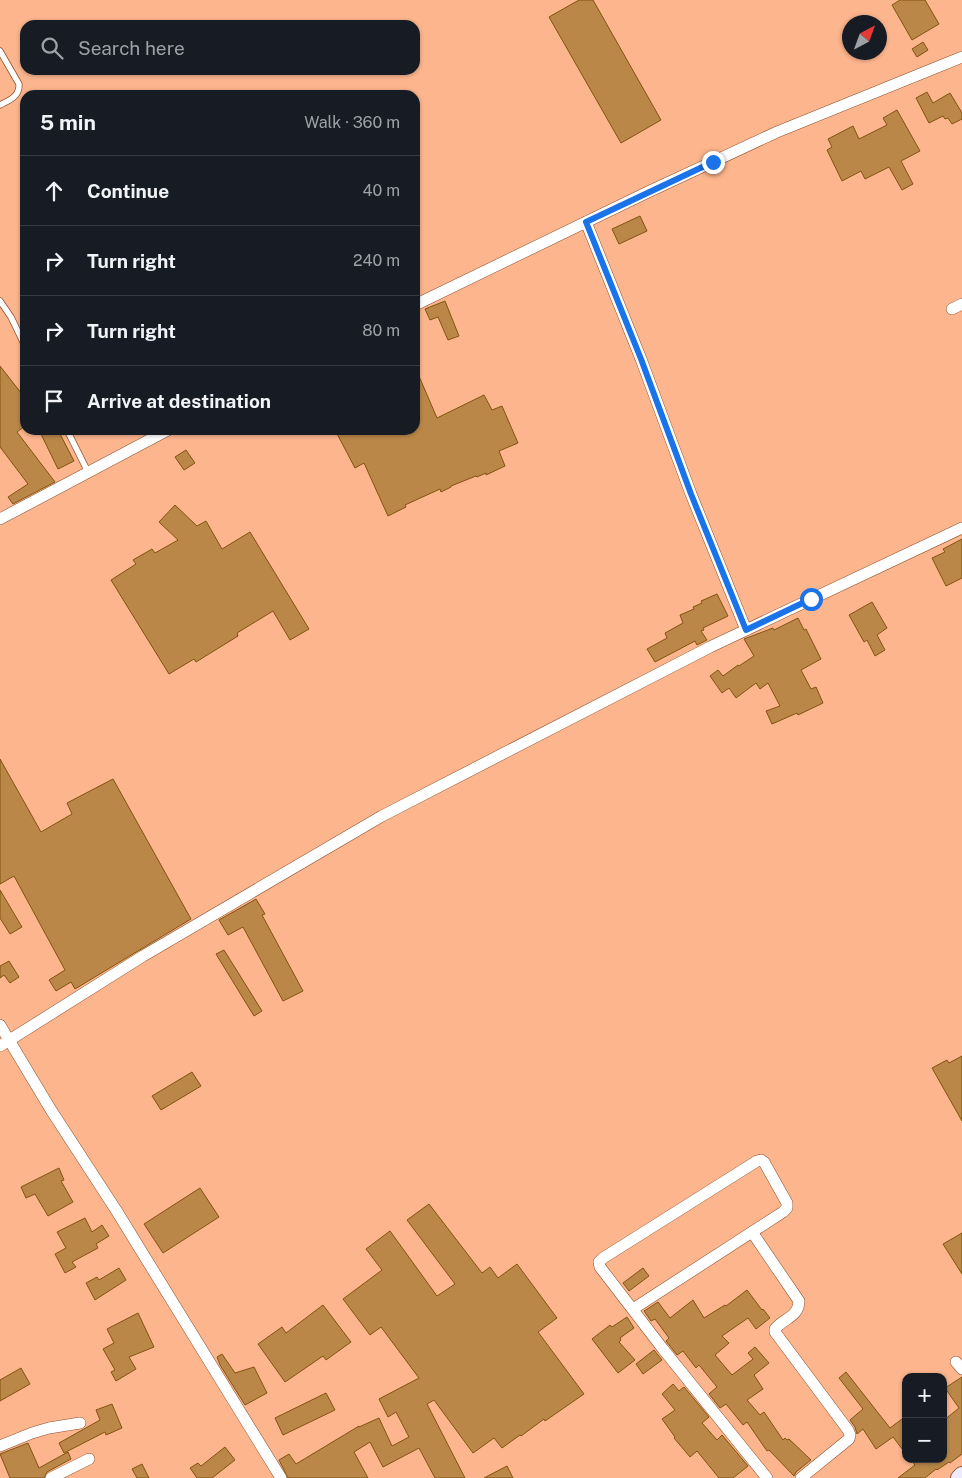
<!DOCTYPE html>
<html lang="en">
<head>
<meta charset="utf-8">
<style>
	body { margin:0; font-family:"Public Sans",sans-serif; background:#242831; color:#f1f3f6 }
	.controls { position:absolute; right:15px; bottom:15px; display:grid; overflow:hidden; border-radius:10px; box-shadow:0 1px 4px #0004 }
	.controls button { width:45px; height:45px; display:grid; place-items:center; padding:0; border:0; border-bottom:1px solid #363941; background:#171b24; color:#f1f3f6; font:25px sans-serif }
	.compass { position:absolute; left:842px; top:15px; width:45px; height:45px; border-radius:50%; background:#171b24; box-shadow:0 1px 4px #0004; rotate:41deg }
	.stop { position:absolute; width:15px; height:15px; margin:-11px; border:4px solid #1a73e8; border-radius:50%; background:#fff }
	.stop.end { background:#1a73e8; border-color:#fff; box-shadow:0 1px 5px #0008 }
	.list { margin:0; padding:0; list-style:none }
	h2 { display:flex; justify-content:space-between; align-items:center; height:65px; margin:0; padding:0 20px; font-size:21px }
	h2 small { font-size:16px; font-weight:400; color:#9ea1a6 }
	.list li { display:grid; grid-template-columns:32px 1fr auto; gap:15px; align-items:center; box-sizing:border-box; height:70px; padding:0 20px; border-top:1px solid #363941 }
	.list b { display:block; font-size:19px; white-space:nowrap }
	.list em { font-size:16px; font-style:normal; color:#9ea1a6 }
	.icon { flex:none; width:28px; height:28px; fill:none; stroke:currentColor; stroke-width:2; stroke-linecap:round; stroke-linejoin:round }
	.map { position:relative; flex:none; width:962px; height:1478px; overflow:hidden }
	.search { position:absolute; background:#171b24; box-shadow:0 1px 4px #0004; left:20px; top:20px; width:400px; height:55px; display:flex; align-items:center; gap:12px; box-sizing:border-box; padding:0 18px; border-radius:15px; color:#9ea1a6; font-size:19px }
	.panel { position:absolute; background:#171b24; box-shadow:0 1px 4px #0004; left:20px; top:90px; width:400px; height:345px; border-radius:15px }
	.map>svg:first-child { display:block }
</style>
</head>
<body>
<div class="map">
<svg width="962" height="1478" viewBox="0 0 962 1478">
	<rect width="100%" height="100%" fill="#fcb58d"/>
	<g fill="#ba8748" stroke="#82530f">
		<polygon points="579,0 593,0 661,120 621,143 549,17"/>
		<polygon points="900,0 925,0 939,24 912,40 892,5"/>
		<polygon points="923,42 928,50 917,57 912,49"/>
		<polygon points="927,92 933,103 950,93 962,113 962,119 952,124 948,118 945,119 943,116 929,123 916,98"/>
		<polygon points="897,110 920,151 901,161 913,184 902,190 889,167 865,179 861,171 842,181 827,150 832,147 828,139 853,126 859,139 887,125 883,118"/>
		<polygon points="640,216 647,231 619,244 612,229"/>
		<polygon points="445,301 459,336 448,340 438,317 430,320 425,309"/>
		<polygon points="0,366 25,398 25,426 17,432 55,482 13,504 8,497 28,484 0,447"/>
		<polygon points="415,367 437,418 484,395 492,410 502,406 518,443 499,451 505,466 486,475 486,473 477,477 476,476 451,486 451,487 441,492 440,489 405,505 406,507 388,516 364,463 355,468 335,430 415,430"/>
		<polygon points="39,430 58,430 74,461 58,469"/>
		<polygon points="186,450 195,463 184,470 175,457"/>
		<polygon points="175,505 197,526 206,521 222,549 250,532 309,629 290,640 273,611 237,633 238,636 196,662 194,659 169,674 111,580 136,564 133,560 152,549 155,553 178,540 159,522"/>
		<polygon points="962,539 962,578 946,586 932,558 945,552 943,549"/>
		<polygon points="717,594 728,616 703,628 704,630 701,631 707,640 697,645 695,641 655,662 647,649 667,638 665,633 683,623 680,615 694,609 693,607 702,603 701,601"/>
		<polygon points="872,602 887,628 877,635 885,650 875,656 867,640 864,642 849,615"/>
		<polygon points="798,618 804,630 806,629 821,659 801,670 811,689 816,687 823,703 798,715 797,713 772,724 766,711 780,706 768,683 760,689 756,683 736,698 729,688 722,693 710,676 718,670 723,676 738,665 739,666 754,656 744,639 773,628 774,630"/>
		<polygon points="0,759 41,832 72,814 67,803 113,779 191,919 75,989 71,982 56,991 49,980 65,970 14,876 0,884"/>
		<polygon points="0,890 22,927 10,934 0,918"/>
		<polygon points="256,899 265,914 262,915 303,991 283,1001 243,927 228,935 219,920"/>
		<polygon points="224,950 262,1011 254,1016 216,954"/>
		<polygon points="9,961 19,977 10,983 4,975 0,978 0,966"/>
		<polygon points="962,1056 962,1121 932,1068 947,1060 949,1063"/>
		<polygon points="192,1072 201,1086 161,1110 152,1096"/>
		<polygon points="59,1168 64,1180 61,1181 73,1202 48,1216 35,1194 26,1198 21,1187"/>
		<polygon points="200,1188 219,1217 163,1253 144,1224"/>
		<polygon points="429,1204 482,1273 490,1267 498,1278 517,1264 557,1318 538,1332 584,1394 545,1421 544,1419 521,1436 520,1435 502,1448 494,1438 473,1453 434,1400 427,1404 465,1478 435,1478 419,1448 383,1467 370,1442 354,1452 368,1478 288,1478 279,1460 289,1454 296,1464 359,1426 359,1427 379,1418 392,1446 409,1437 396,1412 388,1417 379,1399 419,1378 381,1327 370,1335 343,1299 382,1270 366,1249 390,1231 437,1296 455,1284 407,1220"/>
		<polygon points="85,1218 92,1232 102,1225 109,1236 96,1244 98,1248 72,1262 76,1267 65,1273 55,1254 66,1248 57,1232"/>
		<polygon points="962,1233 962,1274 943,1244"/>
		<polygon points="119,1268 126,1280 95,1300 86,1283 97,1277 99,1280"/>
		<polygon points="643,1268 649,1276 629,1291 623,1283"/>
		<polygon points="747,1290 762,1310 763,1309 770,1318 756,1329 748,1318 722,1336 729,1343 715,1355 732,1375 753,1359 748,1353 755,1347 769,1363 754,1375 763,1389 747,1400 760,1415 764,1412 783,1440 785,1438 787,1440 789,1439 811,1460 796,1472 794,1476 769,1450 767,1451 747,1422 743,1425 726,1404 720,1408 709,1394 717,1387 699,1365 696,1368 683,1351 677,1355 666,1341 669,1338 655,1319 651,1321 644,1311 658,1302 670,1318 693,1300 704,1318 725,1305 726,1306"/>
		<polygon points="323,1305 351,1342 326,1360 323,1356 285,1382 258,1344 282,1327 286,1333"/>
		<polygon points="138,1313 154,1347 129,1357 136,1369 116,1381 111,1372 115,1370 103,1349 114,1343 107,1329"/>
		<polygon points="627,1317 634,1328 620,1338 621,1340 619,1342 635,1360 618,1373 592,1339 610,1325 612,1327"/>
		<polygon points="654,1350 662,1360 643,1374 636,1364"/>
		<polygon points="222,1354 235,1373 254,1367 267,1393 245,1405 220,1365 217,1357"/>
		<polygon points="21,1368 30,1384 0,1401 0,1380"/>
		<polygon points="846,1372 890,1428 906,1416 906,1454 893,1437 876,1449 863,1429 857,1434 855,1427 850,1420 863,1409 839,1378"/>
		<polygon points="962,1377 962,1454 950,1463 949,1462 937,1470 936,1469 925,1478 898,1478 915,1465 910,1459 943,1459 943,1421 959,1408 945,1388"/>
		<polygon points="673,1384 679,1391 684,1387 709,1417 702,1423 717,1440 722,1435 748,1466 733,1478 719,1478 697,1451 690,1457 674,1438 675,1437 662,1419 675,1410 662,1394"/>
		<polygon points="326,1393 335,1410 283,1435 275,1418"/>
		<polygon points="112,1404 122,1428 106,1435 105,1432 64,1453 59,1443 100,1420 96,1410"/>
		<polygon points="28,1443 39,1468 68,1452 71,1459 47,1472 44,1478 10,1478 0,1454"/>
		<polygon points="225,1447 235,1460 212,1478 197,1478 190,1468 198,1463 201,1466"/>
		<polygon points="142,1464 149,1478 137,1478 132,1469"/>
		<polygon points="507,1466 513,1478 484,1478"/>
	</g>
	<g fill="none" stroke-linecap="round" stroke-linejoin="round">
		<defs>
			<g id="lane">
				<path d="M0,51L19,84C20,96 10,100 0,105"/>
				<polyline points="0,301 11,317 25,346"/>
				<polyline points="67,430 88,472"/>
			</g>
			<g id="street">
				<polyline points="586,222 641,359 691,494 746,630"/>
				<polyline points="415,305 648,192 777,132 962,57"/>
				<polyline points="952,309 962,304"/>
				<polyline points="0,519 168,430"/>
				<polyline points="0,1025 51,1110 116,1210 281,1478"/>
				<polyline points="0,1046 143,956 382,816 710,647 962,528"/>
				<path d="M752,1232L799,1301C799,1317 784,1318 775,1329V1332L848,1430L850,1435L849,1439L801,1478"/>
				<polyline points="633,1309 783,1212 787,1208 787,1203 764,1162 761,1160 757,1161 603,1258 599,1262 600,1267 663,1349 767,1478"/>
				<polyline points="956,1362 962,1369"/>
				<polyline points="0,1446 32,1433 49,1428 80,1423"/>
				<polyline points="51,1478 89,1459"/>
			</g>
			<polyline id="secondary" points="959,1478 962,1475"/>
		</defs>
		<use href="#lane" stroke="#8e502a" stroke-width="7"/>
		<use href="#street" stroke="#8e502a" stroke-width="12"/>
		<use href="#secondary" stroke="#8e502a" stroke-width="18"/>
		<use href="#lane" stroke="#fff" stroke-width="5.5"/>
		<use href="#street" stroke="#fff" stroke-width="11"/>
		<use href="#secondary" stroke="#eeecfc" stroke-width="16"/>
	</g>
	<g fill="none" stroke-linecap="round" stroke-linejoin="round">
		<polyline stroke="#1a73e8" stroke-width="6" points="713,162 586,222 641,359 691,494 746,630 811,599"/>
	</g>
</svg>
<div class="controls">
<button>+</button>
<button>−</button>
</div>
<svg class="compass" viewBox="-18 -18 36 36"><path d="M0-13l5 13h-10z" fill="#e53935"/><path d="M0 13l5-13h-10z" fill="#9ea1a6"/></svg>
<div class="stop" style="left:811px;top:599px"></div>
<div class="stop end" style="left:713px;top:162px"></div>
<div class="search"><svg class="icon" aria-label="search" viewBox="0 0 24 24"><circle cx="10" cy="10" r="6"/><path d="M15 15l6 6"/></svg>Search here</div>
<section class="panel">
<h2>5 min<small>Walk · 360 m</small></h2>
<ul class="list">
<li><svg class="icon" aria-label="ahead" viewBox="0 0 24 24"><path d="M12 20V5M6 11l6-6 6 6"/></svg><div><b>Continue</b></div><em>40 m</em></li>
<li><svg class="icon" aria-label="right" viewBox="0 0 24 24"><path d="M7 20v-9h11M14 6l5 5-5 5"/></svg><div><b>Turn right</b></div><em>240 m</em></li>
<li><svg class="icon" aria-label="right" viewBox="0 0 24 24"><path d="M7 20v-9h11M14 6l5 5-5 5"/></svg><div><b>Turn right</b></div><em>80 m</em></li>
<li><svg class="icon" aria-label="arrive" viewBox="0 0 24 24"><path d="M6 21V4h12l-3 4 3 4H6"/></svg><div><b>Arrive at destination</b></div></li>
</ul>
</section>
</div>
</body>
</html>
